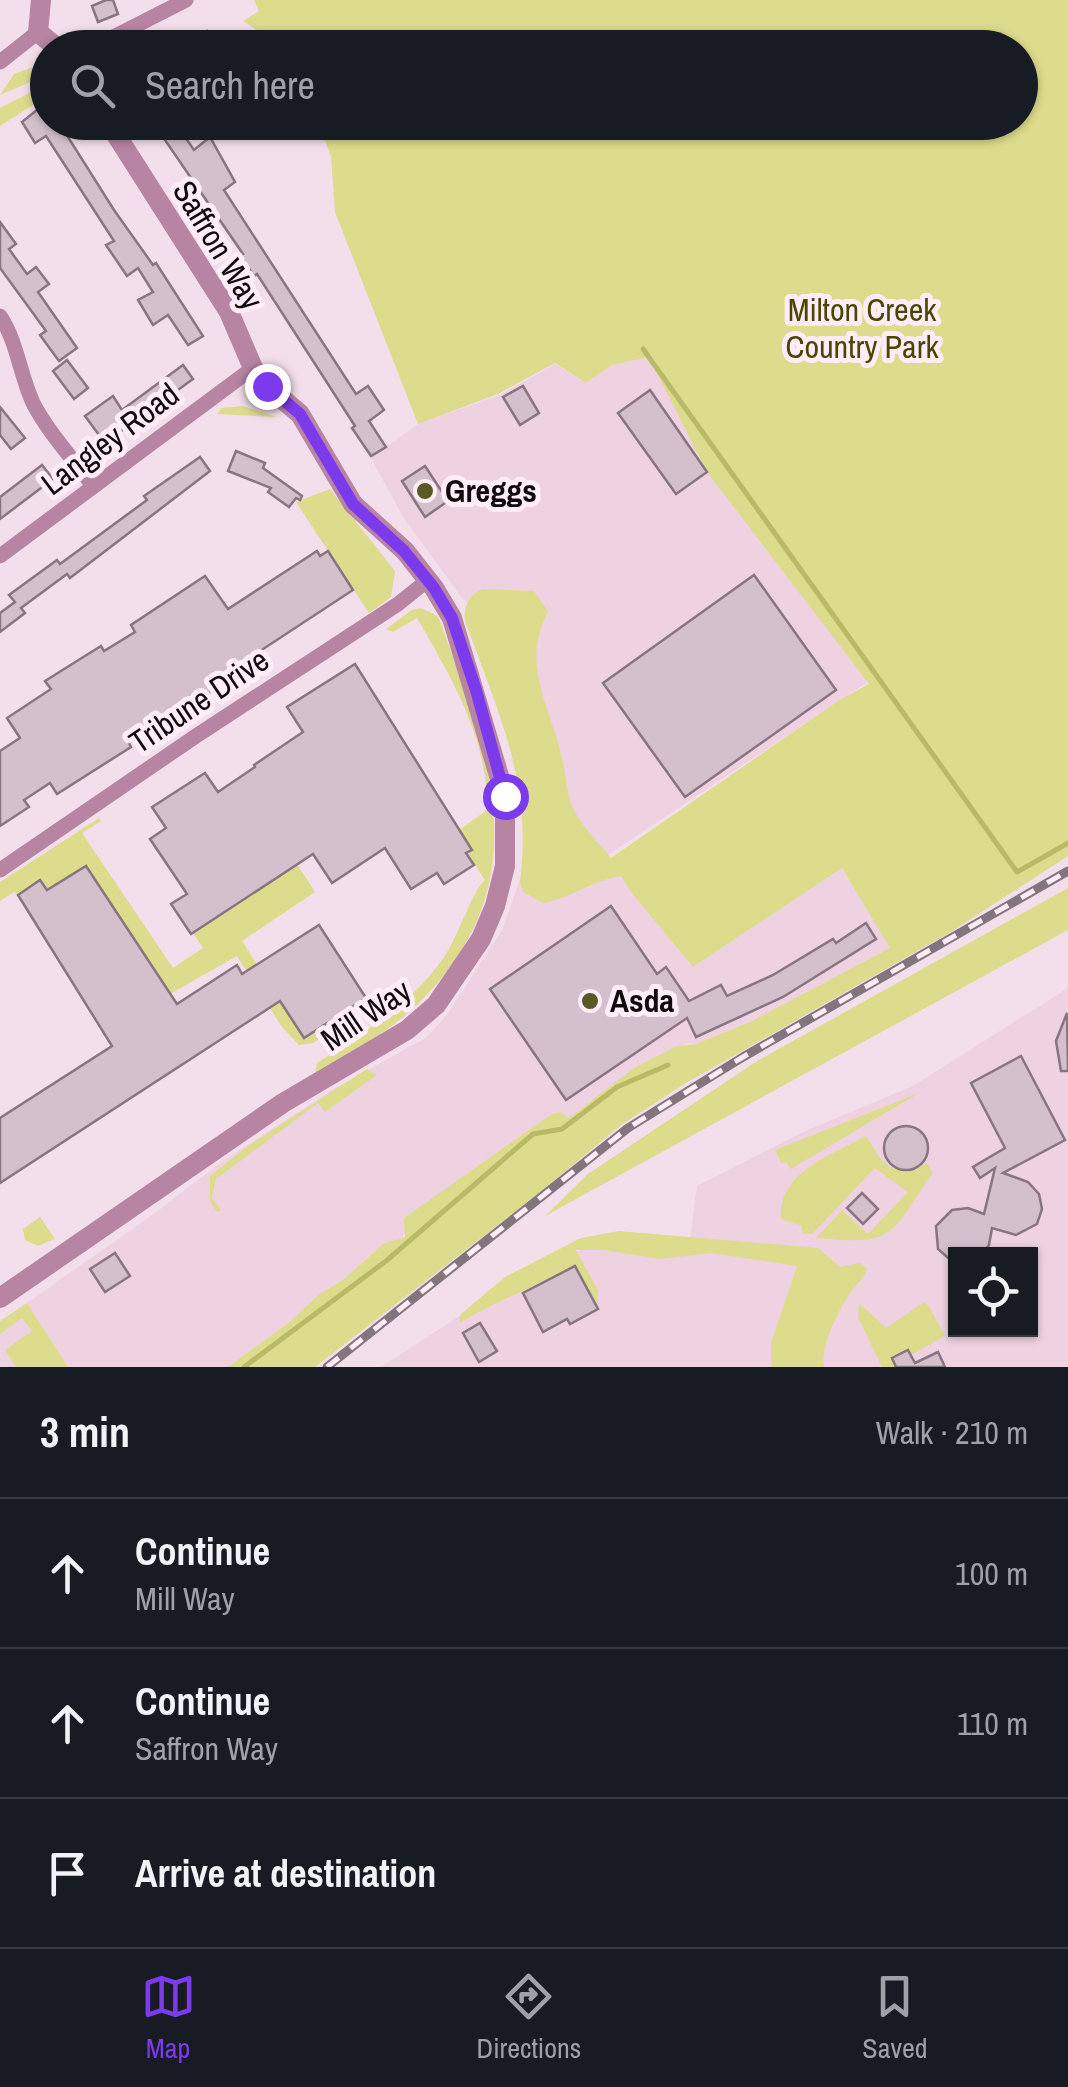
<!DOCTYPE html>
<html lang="en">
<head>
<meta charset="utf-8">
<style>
	body { margin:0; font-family:"Archivo Narrow",sans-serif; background:#20242c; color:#f1f3f6 }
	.controls { position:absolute; right:30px; bottom:30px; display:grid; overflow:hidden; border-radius:0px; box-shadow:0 2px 8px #0004 }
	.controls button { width:90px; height:90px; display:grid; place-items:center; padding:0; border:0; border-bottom:2px solid #363941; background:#171b24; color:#f1f3f6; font:50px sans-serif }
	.stop { position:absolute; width:30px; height:30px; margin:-22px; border:8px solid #7c3aed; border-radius:50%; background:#fff }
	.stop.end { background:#7c3aed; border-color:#fff; box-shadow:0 2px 10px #0008 }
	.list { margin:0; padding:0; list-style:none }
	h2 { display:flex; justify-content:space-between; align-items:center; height:130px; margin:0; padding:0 40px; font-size:42px }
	h2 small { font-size:32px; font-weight:400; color:#9ea1a6 }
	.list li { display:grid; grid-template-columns:65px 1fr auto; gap:30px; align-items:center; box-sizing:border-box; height:150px; padding:0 40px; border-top:2px solid #363941 }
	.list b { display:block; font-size:38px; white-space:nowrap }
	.list p { margin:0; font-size:32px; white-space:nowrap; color:#9ea1a6 }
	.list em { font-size:32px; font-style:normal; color:#9ea1a6 }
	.icon { flex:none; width:55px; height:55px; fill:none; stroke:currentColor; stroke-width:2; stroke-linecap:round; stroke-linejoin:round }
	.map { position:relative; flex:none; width:1068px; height:1367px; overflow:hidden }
	.search { position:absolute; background:#171b24; box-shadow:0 2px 8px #0004; left:30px; right:30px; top:30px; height:110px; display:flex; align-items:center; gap:25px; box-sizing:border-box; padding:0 35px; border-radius:55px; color:#9ea1a6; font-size:38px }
	.sheet { height:580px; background:#171b24 }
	nav { display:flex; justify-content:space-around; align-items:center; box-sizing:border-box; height:140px; border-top:2px solid #363941; background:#171b24; font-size:28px; color:#9ea1a6 }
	nav a { display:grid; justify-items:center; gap:5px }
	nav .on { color:#7c3aed }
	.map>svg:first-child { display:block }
</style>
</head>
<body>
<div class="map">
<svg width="1068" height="1367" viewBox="0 0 1068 1367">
	<rect width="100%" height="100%" fill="#f3dfeb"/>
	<g fill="#eed2e2" fill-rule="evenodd">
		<polygon points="649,357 869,681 593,865 538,814 485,618 462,598 403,517 371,458 418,424 500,395 555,364 586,383 612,365"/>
		<polygon points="842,868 891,948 752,1021 696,1044 688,1043 634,1068 569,1119 550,1115 405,1218 406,1229 402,1238 375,1251 343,1280 318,1295 292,1320 228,1367 68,1367 27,1303 155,1213 221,1162 332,1090 426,1038 447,1015 502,930 522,874 621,876 630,891 693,967"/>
		<path d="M1068,988V1367H381L531,1269L583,1249L689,1246L697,1186L805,1131L913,1086ZM956,1254H1030V1330H956Z"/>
		<polygon points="27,1309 64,1367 0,1367 0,1327"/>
	</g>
	<g fill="#dddc8c">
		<path d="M254,0H1068V856L949,933L686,1083L621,1125L538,1194L315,1367H228L292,1320L318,1295L343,1280L383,1244L405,1237L404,1218L550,1115L560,1112L569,1118L634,1068L677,1046L696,1044L752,1021L890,948L842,868L693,967L630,891L621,876C593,880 571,898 543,903L523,892L520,882C533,783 498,712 465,621C463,607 469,595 482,589L534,591L548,611C521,666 548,700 561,754C566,772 566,792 573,808C581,826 599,843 611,858L841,699L869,684L707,472L649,357L612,365L586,383L555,363L498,394L418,424L335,212L331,156L318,123L1020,122V48L283,47L243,21L259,11Z"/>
		<polygon points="37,66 47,68 47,75 0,95 14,74"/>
		<polygon points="47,84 47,96 0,126 0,108"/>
		<polygon points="243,406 276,417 217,414 222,408"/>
		<polygon points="330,489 395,571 391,597 369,613 296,502"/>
		<path d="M421,608L438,616C489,753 541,881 421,1001C391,1031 350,1053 315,1076L317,1063C365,1031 414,1003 446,954C458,936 474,888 485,880L467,853L471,849L459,830L487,810C489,740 451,677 417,618L393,632L386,629L412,610Z"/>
		<polygon points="99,818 101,821 82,833 173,968 203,948 193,933 297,864 315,892 242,941 304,1037 366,998 371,1005 313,1043 299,1045 282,1027 237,956 170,994 47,891 40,880 18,895 14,892 0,901 0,882"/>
		<polygon points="1068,888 1068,930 545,1216 588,1174 757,1061"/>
		<polygon points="367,1069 377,1075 325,1112 318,1103 216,1179 212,1198 221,1210 217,1212 210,1201 210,1176 248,1146"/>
		<polygon points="919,1093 791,1169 786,1162 782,1164 775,1150"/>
		<path d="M866,1136C883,1163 892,1182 927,1163L933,1173C889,1235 897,1246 816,1238L842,1210L868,1234L908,1192L875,1168L812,1234L802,1233V1226L781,1219C778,1172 830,1156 866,1136Z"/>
		<polygon points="40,1217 55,1239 38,1246 25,1240 23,1229"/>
		<path d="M619,1231L818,1248L840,1267L860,1263L867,1269C864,1281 854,1285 848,1296C837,1314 820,1347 824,1367H771V1343L797,1266L711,1253L660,1259L604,1250H576L598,1290V1309L575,1266C536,1286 497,1301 459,1323L461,1314L505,1277L581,1238Z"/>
		<polygon points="924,1302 929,1306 945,1336 911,1355 908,1350 892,1358 896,1367 882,1367 858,1317 859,1303 886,1328"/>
		<polygon points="27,1303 68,1367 16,1367 5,1350 32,1331 22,1318 0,1334 0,1321"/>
	</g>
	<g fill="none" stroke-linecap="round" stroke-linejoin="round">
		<g stroke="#bab966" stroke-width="5">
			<polyline points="643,349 1017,872 1068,843"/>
			<polyline points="244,1367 386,1261 533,1134 562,1129 617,1087 668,1065"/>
		</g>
	</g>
	<g fill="#d4c0cc" stroke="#877580" stroke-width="2.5">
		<polygon points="106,0 113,0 118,14 98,22 92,6"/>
		<polygon points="207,31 215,48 176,48"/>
		<polygon points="48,101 48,122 65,122 61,126 114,210 153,265 156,263 203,336 188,345 168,315 153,325 138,300 153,292 138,268 127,276 106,245 114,241 46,136 35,143 22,122"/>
		<polygon points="178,127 194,150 210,137 235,182 224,190 356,394 368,386 384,410 369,421 386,447 371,456 352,428 355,426 257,274 254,276 240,256 243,254 163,137"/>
		<polygon points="0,222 16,244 9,249 27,274 36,267 49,284 38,292 77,348 59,361 40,335 46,331 0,268"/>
		<polygon points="67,360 88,388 74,399 53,371"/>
		<polygon points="183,365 193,379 105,443 85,416 113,396 122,410"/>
		<polygon points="523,386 539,413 520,425 503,397"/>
		<polygon points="650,390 707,472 676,494 618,413"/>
		<polygon points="0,407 25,438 11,449 0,435"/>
		<polygon points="236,451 265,463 263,468 302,496 300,500 296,498 289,507 268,492 271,488 228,471"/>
		<polygon points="200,457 210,471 70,578 67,574 21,608 25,613 0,632 0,613 15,602 9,595 57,560 60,564 147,500 144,496"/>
		<polygon points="42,465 53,479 0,519 0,497"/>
		<polygon points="425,466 448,501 425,517 402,481"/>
		<polygon points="317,551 320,556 328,551 353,590 257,653 262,661 172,715 129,743 131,747 57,794 50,783 24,800 29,807 0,826 0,751 20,738 7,718 51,689 45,681 101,646 104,651 135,632 131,625 205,576 228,609"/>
		<polygon points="754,575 836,690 685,797 603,683"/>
		<polygon points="355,664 472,850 466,853 474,865 444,884 437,873 411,889 385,848 332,883 313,854 191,934 171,904 187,894 150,839 166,828 152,807 205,773 218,792 255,767 254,765 303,732 287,707"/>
		<polygon points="86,866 177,1004 237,965 242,974 319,925 366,998 304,1038 280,1001 0,1183 0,1118 112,1046 18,895 40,880 47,890"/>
		<polygon points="611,906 657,974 666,967 689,1001 721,985 727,996 773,975 833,939 836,943 866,923 876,939 783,997 696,1037 687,1018 566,1100 490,989"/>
		<polygon points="1067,1013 1068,1071 1061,1071 1056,1041"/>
		<polygon points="1021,1056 1065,1140 1003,1173 1028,1182 1039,1194 1042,1209 1037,1224 1016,1235 992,1228 989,1245 983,1254 956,1254 956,1265 938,1249 936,1226 952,1210 968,1208 984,1214 995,1168 980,1178 973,1167 1005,1148 971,1083"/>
		<circle cx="906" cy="1148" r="22"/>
		<polygon points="862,1193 878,1209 863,1224 847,1208"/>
		<polygon points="115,1253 130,1276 105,1292 90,1269"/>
		<polygon points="575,1266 598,1309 570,1324 567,1319 543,1332 523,1293"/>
		<polygon points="480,1323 497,1351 479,1362 463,1333"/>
		<polygon points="908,1350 915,1363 938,1352 945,1367 896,1367 892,1358"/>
	</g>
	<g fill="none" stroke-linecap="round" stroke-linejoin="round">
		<g stroke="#b784a4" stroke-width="15">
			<polyline points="92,48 186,0"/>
			<polyline points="0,62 38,32"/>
			<path d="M0,316C17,341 20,375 33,403C48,432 73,459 93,486"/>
			<polyline points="0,556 253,368"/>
			<polyline points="0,870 196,736 398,604 428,580"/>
		</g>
		<g stroke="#b784a4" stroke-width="20">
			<polyline points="41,0 38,32 57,48"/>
			<polyline points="0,1298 283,1103 407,1030 436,1005 481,939 495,906 505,866 505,796 452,618 434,588 405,551 353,504 300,414 267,386 253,368 229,312 108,122"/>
		</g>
		<defs>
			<polyline id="rail" points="327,1367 628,1128 743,1057 1068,871"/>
		</defs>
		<use href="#rail" stroke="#82757d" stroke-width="9"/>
		<use href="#rail" stroke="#feedf7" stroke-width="5" stroke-dasharray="15" stroke-linecap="butt"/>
	</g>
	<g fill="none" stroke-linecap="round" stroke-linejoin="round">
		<polyline stroke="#7c3aed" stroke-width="12" points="267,386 300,414 353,504 404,551 434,588 452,618 476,690 505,796"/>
	</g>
	<g fill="#5a5926" stroke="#feedf7" stroke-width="4">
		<circle cx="425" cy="491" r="10"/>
		<circle cx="590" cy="1001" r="10"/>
	</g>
	<g text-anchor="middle" stroke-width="10" stroke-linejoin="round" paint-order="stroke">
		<g font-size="32" fill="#100a0e" stroke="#feedf7">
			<text transform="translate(218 245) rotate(59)" y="11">Saffron Way</text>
			<text transform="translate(110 439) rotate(-37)" y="11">Langley Road</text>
			<text transform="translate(199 701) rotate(-34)" y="11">Tribune Drive</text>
			<text transform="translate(366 1015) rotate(-34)" y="11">Mill Way</text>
		</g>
		<g font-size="32" fill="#484603" stroke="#feedf7">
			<text x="862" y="321">Milton Creek<tspan x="862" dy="37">Country Park</tspan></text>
		</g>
		<g font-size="32" font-weight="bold" fill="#100a0e" stroke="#feedf7" text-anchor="start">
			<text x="445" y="502">Greggs</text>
			<text x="610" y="1012">Asda</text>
		</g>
	</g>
</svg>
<div class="controls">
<button><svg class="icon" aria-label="locate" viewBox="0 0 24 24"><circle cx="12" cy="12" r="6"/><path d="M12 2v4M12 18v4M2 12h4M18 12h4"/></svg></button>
</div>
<div class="stop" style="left:505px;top:796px"></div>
<div class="stop end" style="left:267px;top:386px"></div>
<div class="search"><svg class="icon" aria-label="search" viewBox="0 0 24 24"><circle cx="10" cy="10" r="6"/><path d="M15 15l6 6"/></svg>Search here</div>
</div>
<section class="sheet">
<h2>3 min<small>Walk · 210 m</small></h2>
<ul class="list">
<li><svg class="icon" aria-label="ahead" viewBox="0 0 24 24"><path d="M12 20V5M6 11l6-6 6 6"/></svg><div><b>Continue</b><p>Mill Way</p></div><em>100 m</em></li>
<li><svg class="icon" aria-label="ahead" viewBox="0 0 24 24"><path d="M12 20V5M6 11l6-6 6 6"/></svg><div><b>Continue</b><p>Saffron Way</p></div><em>110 m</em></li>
<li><svg class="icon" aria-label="arrive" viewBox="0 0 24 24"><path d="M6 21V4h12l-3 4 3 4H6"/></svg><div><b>Arrive at destination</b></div></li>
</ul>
</section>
<nav>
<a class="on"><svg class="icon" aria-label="map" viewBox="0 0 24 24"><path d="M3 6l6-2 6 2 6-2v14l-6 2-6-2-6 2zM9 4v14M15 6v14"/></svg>Map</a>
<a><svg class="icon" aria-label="directions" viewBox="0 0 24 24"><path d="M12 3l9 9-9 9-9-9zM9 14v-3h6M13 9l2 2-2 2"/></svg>Directions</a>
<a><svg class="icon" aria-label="saved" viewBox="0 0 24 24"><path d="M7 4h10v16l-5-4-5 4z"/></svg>Saved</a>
</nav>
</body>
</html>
